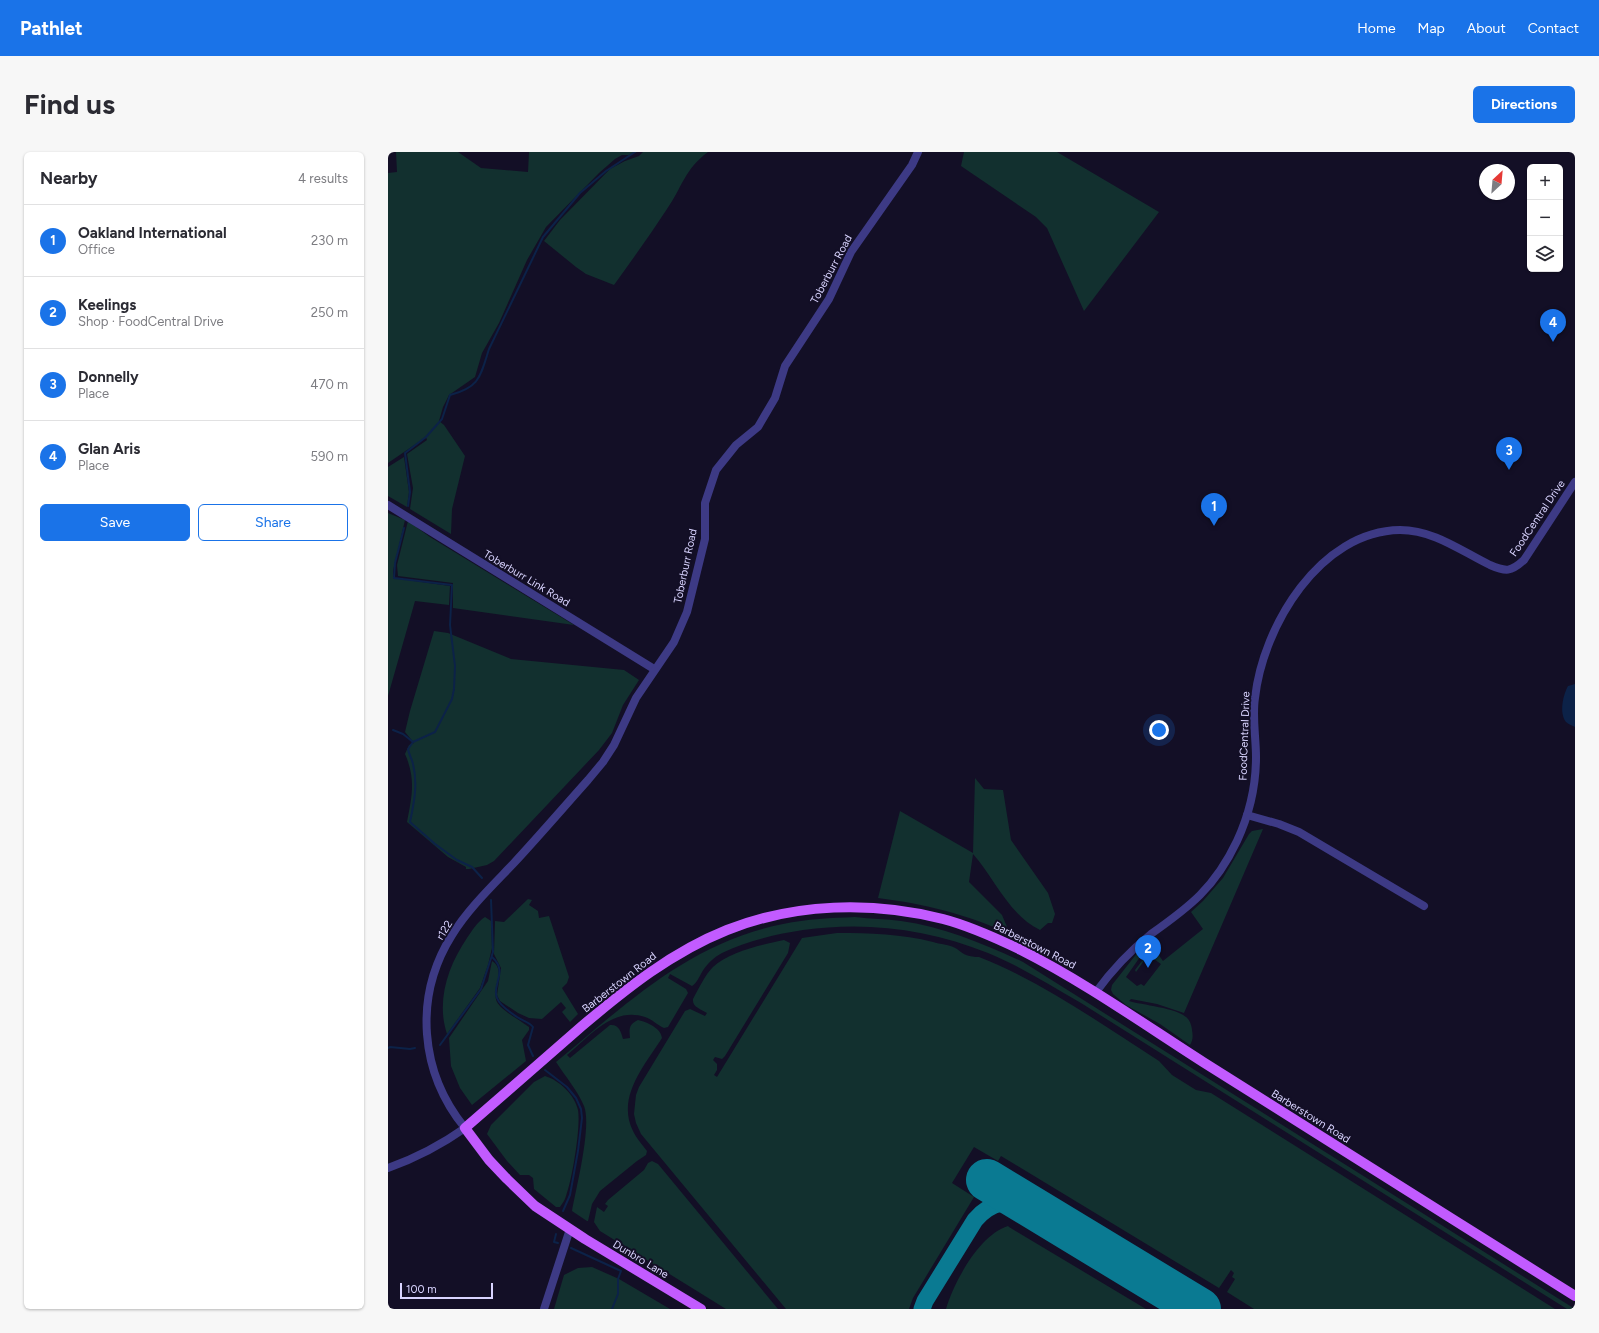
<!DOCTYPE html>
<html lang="en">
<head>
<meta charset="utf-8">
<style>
	body { margin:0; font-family:Figtree,sans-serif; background:#f7f7f7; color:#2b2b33 }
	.controls { position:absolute; right:12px; top:12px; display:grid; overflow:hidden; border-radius:6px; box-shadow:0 1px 3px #0004 }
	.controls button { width:36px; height:36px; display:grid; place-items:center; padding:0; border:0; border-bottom:1px solid #e1e1e2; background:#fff; color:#2b2b33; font:20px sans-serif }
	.compass { position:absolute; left:1091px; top:12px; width:36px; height:36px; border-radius:50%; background:#fff; box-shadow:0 1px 3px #0004; rotate:26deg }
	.scale { position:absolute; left:12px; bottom:10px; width:93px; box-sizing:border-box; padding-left:4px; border:2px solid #d9d4ff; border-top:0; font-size:11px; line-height:14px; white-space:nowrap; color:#d9d4ff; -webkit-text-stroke:3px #130f26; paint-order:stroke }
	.you { position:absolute; left:771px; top:578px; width:14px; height:14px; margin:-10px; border:3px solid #fff; border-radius:50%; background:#1a73e8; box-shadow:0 0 0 6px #1a73e833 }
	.badge { display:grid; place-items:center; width:26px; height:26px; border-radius:50%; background:#1a73e8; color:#fff; font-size:13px; font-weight:700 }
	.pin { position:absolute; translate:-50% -33px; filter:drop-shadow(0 1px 2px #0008) }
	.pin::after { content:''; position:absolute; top:21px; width:14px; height:12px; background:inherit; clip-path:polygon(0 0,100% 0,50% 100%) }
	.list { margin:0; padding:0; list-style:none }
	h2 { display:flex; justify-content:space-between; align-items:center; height:52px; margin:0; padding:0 16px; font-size:17px }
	h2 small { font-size:13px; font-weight:400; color:#7c7c81 }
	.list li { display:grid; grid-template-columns:26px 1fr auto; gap:12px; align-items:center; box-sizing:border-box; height:72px; padding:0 16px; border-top:1px solid #e1e1e2 }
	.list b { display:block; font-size:15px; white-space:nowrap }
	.list p { margin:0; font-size:13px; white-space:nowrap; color:#7c7c81 }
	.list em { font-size:13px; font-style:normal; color:#7c7c81 }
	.actions { display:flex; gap:8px; padding:12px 16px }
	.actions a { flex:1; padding:9px 0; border:1px solid #1a73e8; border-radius:6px; text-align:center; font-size:14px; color:#1a73e8 }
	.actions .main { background:#1a73e8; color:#fff }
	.icon { flex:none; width:22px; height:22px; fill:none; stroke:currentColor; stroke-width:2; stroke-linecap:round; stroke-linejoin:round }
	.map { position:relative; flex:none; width:1187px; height:1157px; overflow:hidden; border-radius:6px }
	header { display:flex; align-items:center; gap:24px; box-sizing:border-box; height:56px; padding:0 20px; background:#1a73e8; color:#fff }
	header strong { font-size:19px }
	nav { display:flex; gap:22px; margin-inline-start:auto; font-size:14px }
	.intro { display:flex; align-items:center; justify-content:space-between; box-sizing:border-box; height:96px; padding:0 24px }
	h1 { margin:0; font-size:28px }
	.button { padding:10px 18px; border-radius:6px; background:#1a73e8; color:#fff; font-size:14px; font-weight:700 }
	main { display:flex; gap:24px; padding:0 24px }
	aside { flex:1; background:#fff; border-radius:6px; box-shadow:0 1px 3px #0004 }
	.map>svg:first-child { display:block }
</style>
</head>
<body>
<header>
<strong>Pathlet</strong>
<nav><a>Home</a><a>Map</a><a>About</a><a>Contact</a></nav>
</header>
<div class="intro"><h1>Find us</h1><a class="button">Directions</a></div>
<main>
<aside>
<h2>Nearby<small>4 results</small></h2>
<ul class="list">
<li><span class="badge">1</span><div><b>Oakland International</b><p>Office</p></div><em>230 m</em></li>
<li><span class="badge">2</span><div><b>Keelings</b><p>Shop · FoodCentral Drive</p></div><em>250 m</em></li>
<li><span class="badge">3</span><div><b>Donnelly</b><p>Place</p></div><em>470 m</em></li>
<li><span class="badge">4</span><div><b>Glan Aris</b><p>Place</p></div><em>590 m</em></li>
</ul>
<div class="actions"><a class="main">Save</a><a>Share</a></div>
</aside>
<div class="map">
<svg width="1187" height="1157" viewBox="0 0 1187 1157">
	<rect width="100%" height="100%" fill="#130f26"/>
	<g fill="#12302f">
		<polygon points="8,0 70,0 93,16 140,20 141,0 249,0 241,3 234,3 227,7 211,21 158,75 139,108 111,171 94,201 87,225 61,243 55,255 51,269 56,273 77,304 64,357 63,382 22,357 25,336 19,302 39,288 38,285 0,311 0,21 9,20"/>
		<path d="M255,0H320C296,18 295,34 279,57C262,83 244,108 226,133L198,122L188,115L156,89L172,68L222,17L237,9L251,4Z"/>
		<polygon points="576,0 669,0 771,60 696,159 659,76 648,65 573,14"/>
		<polygon points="16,305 21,340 19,355 0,344 0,315"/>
		<polygon points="0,361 17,368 5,419 5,426 62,434 61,453 27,449 0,544"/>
		<polygon points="20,369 42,385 186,473 65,456 65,431 10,424 9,413"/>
		<path d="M46,479L60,481L123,507L236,518L251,528L235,553L224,581L211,598L106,709L99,713L81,717H78V715L60,705L19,670C24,644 28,627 17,602L21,593L26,591L17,580L22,559Z"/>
		<path d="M587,626L596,637L615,638L623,688L660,741L667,762L664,771H660L652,778C621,763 607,727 585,702L581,730L614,763L622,782C578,762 537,752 490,746L512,659L585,701Z"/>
		<path d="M875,677L796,861L769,852L743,847L741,849C753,853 792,856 800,867C802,869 804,875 804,878C805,884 805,888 802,893L772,872L738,853L725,842L723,838L724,833L750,800L752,805L738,825L749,834L753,832L756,834L773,812L760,803L748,820L747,818L757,805L756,797L762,791L775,809L815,777L803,760L815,749L835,726L861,682L864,679Z"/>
		<polygon points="140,747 144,748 141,753 150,759 151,766 161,764 181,825 179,831 174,836 190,862 182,870 174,860 178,856 173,850 154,867 141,866 130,861 112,849 109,843 113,816 106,802 107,769 116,770"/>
		<path d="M97,765L103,769L104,796L100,813L92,836L59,882C48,849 60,814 79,786C84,779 89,770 97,765Z"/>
		<path d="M467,765C483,767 498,767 513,769C556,775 596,792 635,810L1187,1157H1179L693,851C663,834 632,814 600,801C541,777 478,769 415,778C388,782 359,789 334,801C326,805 319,812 314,820C311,825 309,831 304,834L282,822L280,826L298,837L300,841L280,875L276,876C269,873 264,867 257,865C225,854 201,885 179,903L182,906L222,873C231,872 233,880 235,887L242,886C241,877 241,872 250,868C259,870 273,876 274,886C257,913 228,945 245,979C248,986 254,992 259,999L258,1003L249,1009L212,1039L204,1052L200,1069H199L184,1059C188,1036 204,974 196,954C190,939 177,924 168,910C238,852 302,790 395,772C419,767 443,766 467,765Z"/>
		<path d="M449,781C482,781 514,782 545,790C551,792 564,793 569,797C576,803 581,805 591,805C655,830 713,872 771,909L784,923L808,938L823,941L1167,1157H866L839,1140L847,1127L844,1125L846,1121L843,1118L831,1136L613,1004L610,1009L586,995L564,1031L586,1045L525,1146L521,1157H398L253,982L248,971L246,962L248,943L251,935L297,859L302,857L317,864L319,861C313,857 304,855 305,847C311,836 317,823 325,815C340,800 376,792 396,788L402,791L400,801L337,904L334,907L327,905L325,908L329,912V918L326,923L329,925L414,786Z"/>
		<path d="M104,809C119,818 103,838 109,850C113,858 133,869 141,875V878L134,888L138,909L84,953L72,936L63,914L61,886L100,829Z"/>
		<path d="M157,924C171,928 187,943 190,958C193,975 184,1028 178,1044C177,1048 174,1052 172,1055H168L146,1037L145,1026L141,1023H132L119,1009L99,982L103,973L146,930Z"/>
		<polygon points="264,1009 270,1012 390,1157 338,1157 212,1079 206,1070 209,1055 216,1060 220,1054 217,1052 220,1048 256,1018 260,1011"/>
		<path d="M620,1074L621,1075L758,1157H558C566,1130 591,1083 620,1074Z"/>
		<polygon points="204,1115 231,1127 282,1157 166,1157 176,1123 190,1116"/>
	</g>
	<path fill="#0c2248" d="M1187,532V575C1185,574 1180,572 1178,570C1171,561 1175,543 1180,534Z"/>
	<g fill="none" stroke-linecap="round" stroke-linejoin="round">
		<g stroke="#0c2248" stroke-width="2">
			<path d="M20,354L22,340L17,301L38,285L54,267L62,243C92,235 92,225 101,197L155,85L192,41L218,19L247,0"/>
			<path d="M16,376L7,411L6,426L64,433L62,473L67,514L66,537L64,547L47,580L25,590L20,597C21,603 24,607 25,612C30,632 26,651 22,670L47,692L69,708L84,715L94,726"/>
			<polyline points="5,578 15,582 25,590"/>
			<path d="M104,805C121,820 103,833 109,846C112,854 123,861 129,865C135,869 141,870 145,875L140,893L145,904"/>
			<polyline points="52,893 93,837 105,800 103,748"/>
			<polyline points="0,896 2,895 22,897 27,896"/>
			<polyline points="157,918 179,935 188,946 193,957 194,966 190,999 182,1043 175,1059"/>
			<polyline points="168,1082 166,1090 170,1091"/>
			<polyline points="183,1096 233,1119 230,1127 230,1142 224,1157"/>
		</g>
		<g stroke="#0a7a92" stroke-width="17">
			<polyline points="772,1133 783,1143 790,1157"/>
			<path d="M534,1157L537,1149L587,1068C604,1048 622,1047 645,1056"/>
		</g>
		<polyline stroke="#0a7a92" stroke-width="42" points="599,1028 812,1157"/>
		<g stroke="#3d3a85" stroke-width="8">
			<polyline points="0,353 266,517"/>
			<polyline points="859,663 891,672 911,680 1036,754"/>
			<path d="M708,840C724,818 742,799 763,782C780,770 797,758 812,743C827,728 840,708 849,689C861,663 868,633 868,605C868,585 864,565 867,546C875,474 932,379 1012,378C1046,378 1073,399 1102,413C1118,420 1123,420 1136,408L1187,330"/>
			<path d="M0,1016C28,1006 53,993 77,976C32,921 25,845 64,783C80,757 104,734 125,712C151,684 175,656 200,628L215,610L226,593L248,546L286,490L299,460L317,387V351L328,318L348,293L370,275L387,246L397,214L441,147L463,100L524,13L530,0"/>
			<polyline points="156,1157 182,1077"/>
		</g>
		<path stroke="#c25bff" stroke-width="10" d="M313,1157L197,1087L147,1054L119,1027L101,1008L77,976C116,942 155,908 194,874C239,836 284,800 339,778C407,751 484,749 555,767C582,774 608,786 633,798C698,831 754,871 815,910C938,988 1063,1066 1187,1144"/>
	</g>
	<g text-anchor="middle" stroke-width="4" stroke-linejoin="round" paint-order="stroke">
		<g font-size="11" fill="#d9d4ff" stroke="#130f26">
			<text transform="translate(443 117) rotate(-62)" y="4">Toberburr Road</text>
			<text transform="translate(1149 366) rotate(-56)" y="4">FoodCentral Drive</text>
			<text transform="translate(297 414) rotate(-78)" y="4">Toberburr Road</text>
			<text transform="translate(139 426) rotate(31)" y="4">Toberburr Link Road</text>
			<text transform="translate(856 584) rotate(-88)" y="4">FoodCentral Drive</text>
			<text transform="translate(56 778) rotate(-58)" y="4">r122</text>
			<text transform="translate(647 793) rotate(27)" y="4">Barberstown Road</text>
			<text transform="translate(231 830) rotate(-38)" y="4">Barberstown Road</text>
			<text transform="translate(923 964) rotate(32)" y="4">Barberstown Road</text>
			<text transform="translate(253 1107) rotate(31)" y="4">Dunbro Lane</text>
		</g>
	</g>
</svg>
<div class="controls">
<button>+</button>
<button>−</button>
<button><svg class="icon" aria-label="layers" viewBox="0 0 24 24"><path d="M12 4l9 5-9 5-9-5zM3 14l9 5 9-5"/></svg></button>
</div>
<svg class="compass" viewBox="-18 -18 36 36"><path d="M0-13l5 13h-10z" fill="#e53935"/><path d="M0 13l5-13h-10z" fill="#7c7c81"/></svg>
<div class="scale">100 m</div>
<div class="you"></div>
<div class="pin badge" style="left:826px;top:374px">1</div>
<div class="pin badge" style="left:760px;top:816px">2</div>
<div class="pin badge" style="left:1121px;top:318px">3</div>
<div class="pin badge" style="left:1165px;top:190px">4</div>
</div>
</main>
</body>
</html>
